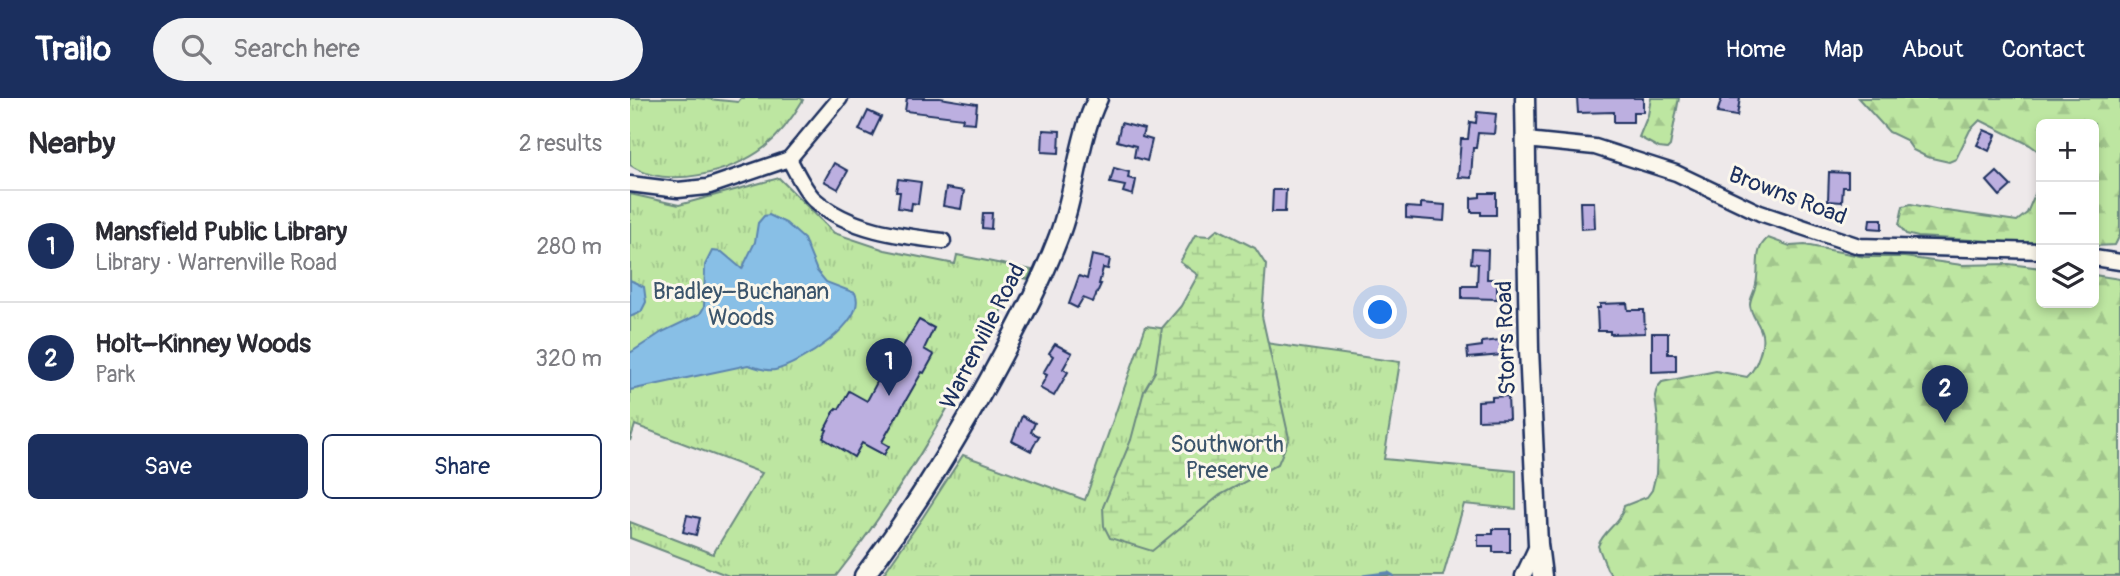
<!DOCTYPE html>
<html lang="en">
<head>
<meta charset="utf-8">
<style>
	body { margin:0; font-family:Pangolin,sans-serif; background:#f2f2f3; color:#2b2b33 }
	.controls { position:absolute; right:21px; top:21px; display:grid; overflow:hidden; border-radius:10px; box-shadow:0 4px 10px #0003 }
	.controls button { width:63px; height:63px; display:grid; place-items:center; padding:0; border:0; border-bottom:2px solid #e1e1e2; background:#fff; color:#2b2b33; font:35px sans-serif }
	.you { position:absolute; left:751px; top:215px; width:24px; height:24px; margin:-18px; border:5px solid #fff; border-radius:50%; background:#1a73e8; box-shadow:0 0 0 10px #1a73e833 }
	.badge { display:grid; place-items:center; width:46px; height:46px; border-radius:50%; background:#1b2f5e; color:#fff; font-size:23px; font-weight:700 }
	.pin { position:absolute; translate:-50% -58px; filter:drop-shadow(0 2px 4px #0008) }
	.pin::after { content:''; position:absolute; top:37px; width:24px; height:21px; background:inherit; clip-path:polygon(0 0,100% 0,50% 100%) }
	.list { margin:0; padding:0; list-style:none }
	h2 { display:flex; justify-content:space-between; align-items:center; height:91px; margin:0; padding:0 28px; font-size:30px }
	h2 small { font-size:23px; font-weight:400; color:#7c7c81 }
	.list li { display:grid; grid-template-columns:46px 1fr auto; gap:21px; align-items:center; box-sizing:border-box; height:112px; padding:0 28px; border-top:2px solid #e1e1e2 }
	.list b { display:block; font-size:26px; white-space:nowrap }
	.list p { margin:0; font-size:23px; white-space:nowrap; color:#7c7c81 }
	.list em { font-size:23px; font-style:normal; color:#7c7c81 }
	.actions { display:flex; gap:14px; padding:21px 28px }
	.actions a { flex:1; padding:16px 0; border:2px solid #1b2f5e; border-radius:10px; text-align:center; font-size:24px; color:#1b2f5e }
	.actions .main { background:#1b2f5e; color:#fff }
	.icon { flex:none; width:38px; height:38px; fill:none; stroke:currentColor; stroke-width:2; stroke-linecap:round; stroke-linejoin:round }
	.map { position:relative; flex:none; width:1490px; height:478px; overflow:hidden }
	header { display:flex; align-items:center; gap:42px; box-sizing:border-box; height:98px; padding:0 35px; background:#1b2f5e; color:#fff }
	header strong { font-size:33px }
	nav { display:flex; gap:38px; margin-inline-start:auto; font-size:24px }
	.search { width:490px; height:63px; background:#f2f2f3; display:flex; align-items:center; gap:18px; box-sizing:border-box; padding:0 24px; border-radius:38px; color:#7c7c81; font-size:26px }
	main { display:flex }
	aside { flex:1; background:#fff }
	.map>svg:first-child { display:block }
</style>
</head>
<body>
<header>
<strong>Trailo</strong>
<div class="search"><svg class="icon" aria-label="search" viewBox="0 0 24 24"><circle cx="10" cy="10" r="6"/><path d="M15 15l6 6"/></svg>Search here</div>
<nav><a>Home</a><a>Map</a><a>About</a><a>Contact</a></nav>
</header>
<main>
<aside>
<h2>Nearby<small>2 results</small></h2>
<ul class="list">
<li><span class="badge">1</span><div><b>Mansfield Public Library</b><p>Library · Warrenville Road</p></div><em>280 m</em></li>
<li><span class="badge">2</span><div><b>Holt–Kinney Woods</b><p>Park</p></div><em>320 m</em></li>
</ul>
<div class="actions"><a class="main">Save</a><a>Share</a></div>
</aside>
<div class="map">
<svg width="1490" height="478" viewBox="0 0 1490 478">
	<defs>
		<pattern id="grass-tufts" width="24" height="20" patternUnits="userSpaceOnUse" patternTransform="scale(1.75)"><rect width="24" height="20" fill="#bde6a1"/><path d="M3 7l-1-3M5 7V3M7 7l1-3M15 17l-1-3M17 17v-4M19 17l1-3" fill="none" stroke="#a2c68d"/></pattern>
		<pattern id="forest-firs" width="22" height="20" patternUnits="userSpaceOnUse" patternTransform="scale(1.75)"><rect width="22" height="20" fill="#bde6a1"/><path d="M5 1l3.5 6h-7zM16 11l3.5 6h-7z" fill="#a2c68d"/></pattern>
		<pattern id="wetland-marsh" width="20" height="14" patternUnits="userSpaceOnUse" patternTransform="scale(1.75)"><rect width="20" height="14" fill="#bde6a1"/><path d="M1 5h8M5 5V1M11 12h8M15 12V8" fill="none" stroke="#a2c68d"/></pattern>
	</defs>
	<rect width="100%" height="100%" fill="#eee9ea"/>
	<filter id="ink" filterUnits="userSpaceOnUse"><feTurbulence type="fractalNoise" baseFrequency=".0143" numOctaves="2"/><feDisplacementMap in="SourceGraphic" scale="14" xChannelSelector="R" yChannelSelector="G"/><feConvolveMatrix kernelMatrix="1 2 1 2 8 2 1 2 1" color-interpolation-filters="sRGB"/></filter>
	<g filter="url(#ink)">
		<g fill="url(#grass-tufts)" stroke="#6c8a80" stroke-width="2">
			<path d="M0,0H68L108,4L111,0H170L173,2C163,19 151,36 135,49C102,75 37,92 0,67Z"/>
			<path d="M149,80L204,135L255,152L325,166L327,157L402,172L398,181L389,179C334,283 279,385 206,478H99L0,440V424L83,456L132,375L5,327L0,343V96L49,107Z"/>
			<polygon points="516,228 770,264 754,361 886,373 886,411 834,406 813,478 252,478 293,419 333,357 455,402"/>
		</g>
		<g fill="url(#forest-firs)" stroke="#6c8a80" stroke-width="2">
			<polygon points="1021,0 1049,0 1040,48 1037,51 1029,50 1009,39 1018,17"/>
			<polygon points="1228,0 1490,0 1490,137 1485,147 1464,148 1464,26 1411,26 1411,55 1400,47 1350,22 1340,32 1326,61 1319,64 1297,59 1283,52 1276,42 1259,34"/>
			<polygon points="1411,82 1411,146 1288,139 1276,136 1269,127 1273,108 1281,106 1310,112 1387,123 1397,115"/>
			<path d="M1138,140L1160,148L1175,147L1235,159H1274L1332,167L1379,166L1411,170V205H1464V177L1490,181V478H982L977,471L968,448C974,431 991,426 994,408L1017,399L1022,392L1026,376L1028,323L1025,298L1027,290L1032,284L1086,273L1117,279C1126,271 1136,245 1131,233C1128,223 1121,218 1120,207C1120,199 1125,194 1126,186C1130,169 1123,152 1138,140Z"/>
		</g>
		<polygon fill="url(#wetland-marsh)" stroke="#6c8a80" stroke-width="2" points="588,131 625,150 636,167 632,218 659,340 648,366 590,397 522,453 480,440 474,428 473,409 501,342 514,293 525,274 532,230 551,208 568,177 550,164 565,137 580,138"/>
		<g fill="#88bfe6" stroke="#5c85b0" stroke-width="2">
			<path d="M139,117L156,125L174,141L187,173L196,184L225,195C239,224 168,267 145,272C136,274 126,269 118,267L0,292V255L32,234L70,216L74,209L75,167L82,153L92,154L112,171L125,144L128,125L134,118Z"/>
			<polygon points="0,182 14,189 16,204 11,214 0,219"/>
		</g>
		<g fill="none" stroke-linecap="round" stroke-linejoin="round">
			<polyline stroke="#5c85b0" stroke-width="3.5" points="734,478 758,475 763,478"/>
		</g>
		<g fill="#bcafe0" stroke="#1b2f5e" stroke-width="2">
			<polygon points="277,0 310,0 347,6 345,25 332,24 333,20 275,13"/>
			<polygon points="947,0 1013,0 1013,14 1003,14 1003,24 984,24 984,14 948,15"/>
			<polygon points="1092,0 1110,0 1107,18 1087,15"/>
			<polygon points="238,13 251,19 242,38 229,32"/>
			<polygon points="847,14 866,16 864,36 848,35 846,50 843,50 841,80 828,79 831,41 838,41 840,24 846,25"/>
			<polygon points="491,25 514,31 512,39 522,42 517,63 504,59 506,48 487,43"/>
			<polygon points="413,32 430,33 429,55 412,54"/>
			<polygon points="1354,32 1366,37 1359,53 1347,47"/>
			<polygon points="204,65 218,73 208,91 194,83"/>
			<polygon points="484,70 499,74 498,80 506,82 503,97 493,94 495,88 480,85"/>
			<polygon points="1199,74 1218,75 1218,89 1213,89 1212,104 1198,103"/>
			<polygon points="1367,74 1381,88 1370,98 1357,83"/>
			<polygon points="268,81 291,84 288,106 282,105 281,112 268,110 270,94 266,94"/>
			<polygon points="316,90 334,93 331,111 313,108"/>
			<polygon points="643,92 656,92 655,114 642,114"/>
			<polygon points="850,95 866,95 866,117 851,117 851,114 841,114 841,100 850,99"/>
			<polygon points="950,104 964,104 965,130 951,131"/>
			<polygon points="791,105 815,107 814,123 776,120 776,109 791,110"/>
			<polygon points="353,115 362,115 361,131 352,130"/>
			<polygon points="1240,121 1252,121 1252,131 1239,130"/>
			<polygon points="842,151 858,152 857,181 867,181 867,201 832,200 832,188 847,188 848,166 841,165"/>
			<polygon points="462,157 480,161 478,171 473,170 469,186 471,186 463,204 453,200 447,210 439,206 449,178 457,181"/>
			<polygon points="997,205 998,212 1014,212 1015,235 980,236 980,233 968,233 967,210 970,210 970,206"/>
			<polygon points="289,222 304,230 294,251 304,257 294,275 292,274 252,344 259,348 254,357 232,345 224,359 193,340 197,332 195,331 206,310 209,311 219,293 237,303 262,256 267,258"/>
			<polygon points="1022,235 1038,235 1038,256 1046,256 1046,273 1022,274"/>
			<polygon points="870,242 872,257 838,260 837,250 852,248 852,244"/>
			<polygon points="425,246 442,255 433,271 438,274 424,298 410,290 417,277 413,275 423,258 419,255"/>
			<polygon points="878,298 879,321 848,322 848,303 862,302 862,299"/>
			<polygon points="392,318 405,325 401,334 409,338 401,353 382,343"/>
			<polygon points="57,417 70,420 66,437 53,434"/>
			<polygon points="863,431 880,431 880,454 863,454 863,448 848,448 848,436 863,436"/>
		</g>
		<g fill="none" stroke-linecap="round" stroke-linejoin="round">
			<defs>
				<g id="minor">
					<polyline points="896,42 965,49 1046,75 1130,115 1229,148 1411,153"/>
					<path d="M159,61C166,73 174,92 185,102C219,132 270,138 313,143"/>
					<polyline points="159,61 210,0"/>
					<polyline points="0,86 48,92 77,89 159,61"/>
					<polyline points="1464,160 1490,164"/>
					<polyline points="893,478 908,446"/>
				</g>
				<g id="major">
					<polyline points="895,0 899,251 908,446 912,478"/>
					<path d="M234,478C287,409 331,335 372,258C392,220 412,182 427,143C446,97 447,42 468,0"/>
				</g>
			</defs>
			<use href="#minor" stroke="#1b2f5e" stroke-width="19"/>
			<use href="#major" stroke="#1b2f5e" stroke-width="23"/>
			<use href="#minor" stroke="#fbf7ec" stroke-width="14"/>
			<use href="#major" stroke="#fbf7ec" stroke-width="18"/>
		</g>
	</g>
	<g text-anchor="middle" stroke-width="6" stroke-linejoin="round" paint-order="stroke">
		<g font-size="23" fill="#1b2f5e" stroke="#fbf7ec">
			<text transform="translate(1158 97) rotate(21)" y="8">Browns Road</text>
			<text transform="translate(352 238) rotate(-63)" y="8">Warrenville Road</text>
			<text transform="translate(875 240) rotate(-92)" y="8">Storrs Road</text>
		</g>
		<g font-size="23" fill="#3b546b" stroke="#fbf7ec">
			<text x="111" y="201">Bradley–Buchanan<tspan x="111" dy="26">Woods</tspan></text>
			<text x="597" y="354">Southworth<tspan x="597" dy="26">Preserve</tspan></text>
		</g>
	</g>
</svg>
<div class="controls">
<button>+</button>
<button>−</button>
<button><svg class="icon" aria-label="layers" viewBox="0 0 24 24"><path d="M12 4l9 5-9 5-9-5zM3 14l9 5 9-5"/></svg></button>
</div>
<div class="you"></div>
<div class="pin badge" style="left:259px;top:298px">1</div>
<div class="pin badge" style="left:1315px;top:325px">2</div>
</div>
</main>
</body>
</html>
